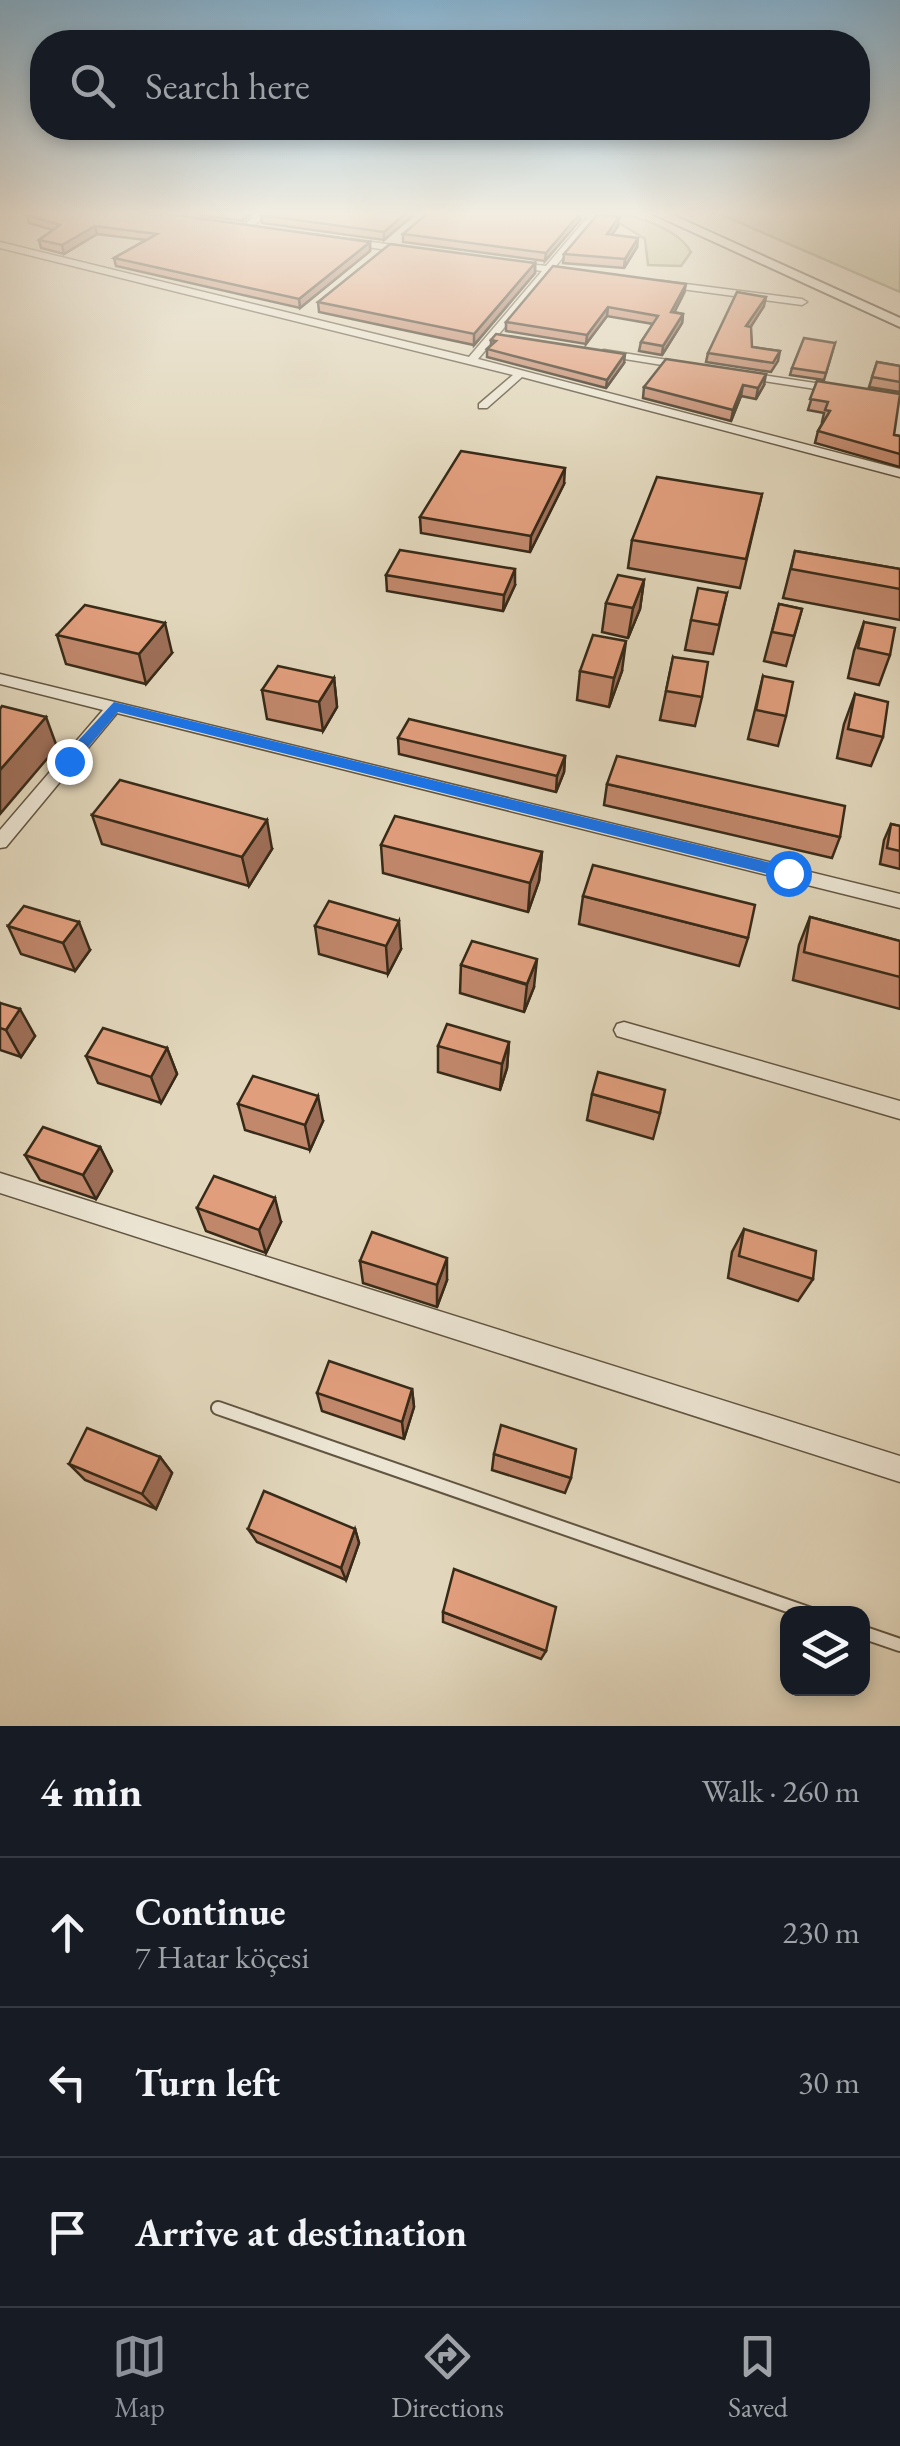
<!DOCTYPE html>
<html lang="en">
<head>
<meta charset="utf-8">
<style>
	body { margin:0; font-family:"EB Garamond",serif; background:#242831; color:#f1f3f6 }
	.controls { position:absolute; right:30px; bottom:30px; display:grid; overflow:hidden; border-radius:20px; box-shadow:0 5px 15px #0003 }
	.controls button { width:90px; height:90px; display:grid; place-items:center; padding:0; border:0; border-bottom:2px solid #363941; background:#171b24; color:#f1f3f6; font:50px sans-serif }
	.stop { position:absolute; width:30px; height:30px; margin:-22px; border:8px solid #1a73e8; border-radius:50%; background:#fff }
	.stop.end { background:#1a73e8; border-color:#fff; box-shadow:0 2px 10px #0008 }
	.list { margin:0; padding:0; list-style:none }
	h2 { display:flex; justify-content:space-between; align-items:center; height:130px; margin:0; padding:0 40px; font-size:42px }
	h2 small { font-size:32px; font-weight:400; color:#9ea1a6 }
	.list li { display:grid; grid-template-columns:65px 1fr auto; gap:30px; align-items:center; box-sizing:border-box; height:150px; padding:0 40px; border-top:2px solid #363941 }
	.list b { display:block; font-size:38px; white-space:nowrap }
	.list p { margin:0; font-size:32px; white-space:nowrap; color:#9ea1a6 }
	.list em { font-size:32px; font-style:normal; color:#9ea1a6 }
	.icon { flex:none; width:55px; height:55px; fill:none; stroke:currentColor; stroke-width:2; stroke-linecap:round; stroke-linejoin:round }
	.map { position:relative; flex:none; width:900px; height:1726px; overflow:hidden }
	.search { position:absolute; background:#171b24; box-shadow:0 5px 15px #0003; left:30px; right:30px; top:30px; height:110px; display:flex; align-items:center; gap:25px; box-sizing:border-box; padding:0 35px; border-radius:40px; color:#9ea1a6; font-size:38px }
	.sheet { height:580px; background:#171b24 }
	nav { display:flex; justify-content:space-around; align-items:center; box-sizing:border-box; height:140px; border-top:2px solid #363941; background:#171b24; font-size:28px; color:#9ea1a6 }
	nav a { display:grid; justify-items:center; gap:5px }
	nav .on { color:#8c9099 }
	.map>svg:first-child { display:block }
</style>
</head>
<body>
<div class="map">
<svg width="900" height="1726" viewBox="0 0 900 1726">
	<rect width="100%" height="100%" fill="#e2d7bc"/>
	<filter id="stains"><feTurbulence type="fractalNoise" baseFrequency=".002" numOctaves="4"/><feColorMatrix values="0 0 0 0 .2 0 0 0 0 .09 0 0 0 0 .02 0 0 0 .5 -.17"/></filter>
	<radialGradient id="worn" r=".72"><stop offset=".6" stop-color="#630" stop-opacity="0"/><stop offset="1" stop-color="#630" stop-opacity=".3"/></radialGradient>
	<g fill="#bcbc8b" stroke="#7a7352" stroke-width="2.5">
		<path d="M601,212C629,212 677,227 691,252L681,266L648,265L645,239L621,224L596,219Z"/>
		<polygon points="715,212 900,212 900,292"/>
	</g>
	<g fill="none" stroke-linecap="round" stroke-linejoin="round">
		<defs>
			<g id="service">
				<polyline points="218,1408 811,1614"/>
				<polyline points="862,1632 900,1645"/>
			</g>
			<g id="minor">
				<polygon points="259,212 269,212 249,230 243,230 243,226"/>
				<polygon points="591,213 598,215 555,267 575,270 575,274 551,272 478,359 900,469 900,477 522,377 487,408 479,408 479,404 513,375 0,248 0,242 469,357 542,271 510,266 510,262 546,266"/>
				<polygon points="350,239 408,247 413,250 408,253 347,244"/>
				<polygon points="662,281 802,299 807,302 802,305 659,286 659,282"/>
				<polygon points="604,350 687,363 692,366 687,369 600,355 600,351"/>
				<polygon points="742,372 835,386 841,389 835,392 738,377 738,373"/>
				<polygon points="0,674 900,894 900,908 117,713 6,847 0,848 0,830 103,710 0,684"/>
				<polygon points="624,1022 900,1101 900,1119 617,1036 614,1030 617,1024"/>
				<polygon points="0,1173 900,1456 900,1482 0,1193"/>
			</g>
			<polygon id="secondary" points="649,212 666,212 900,318 900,327"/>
		</defs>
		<use href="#service" stroke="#625541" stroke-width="16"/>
		<use href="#minor" stroke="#625541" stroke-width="3"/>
		<use href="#secondary" stroke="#372a18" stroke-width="4"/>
		<use href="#service" stroke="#ece5d3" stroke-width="12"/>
		<use href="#minor" fill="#ece5d3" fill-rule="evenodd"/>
		<use href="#secondary" fill="#ece5d3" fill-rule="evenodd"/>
	</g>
	<g fill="#c2886c" stroke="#372a18" stroke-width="2.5">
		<polygon points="18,212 153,212 370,242 370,251 300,308 116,266 114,258 146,240 97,234 64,254 41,248 39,240 53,230 29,223 27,215 28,214"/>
		<polygon points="178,212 253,212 243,221"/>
		<polygon points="417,212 384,240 262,223 261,215"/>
		<polygon points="580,213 580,220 545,261 403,242 403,234"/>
		<polygon points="618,226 612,234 637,247 624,268 563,263 564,254"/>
		<polygon points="535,263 535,273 474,345 319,312 318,302"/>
		<polygon points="684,293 674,312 683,314 682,323 662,355 639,351 641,342 653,324 607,316 586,344 506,331 506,322"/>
		<polygon points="764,306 750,327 752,347 780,351 778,361 771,372 706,362 708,353"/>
		<polygon points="491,340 624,363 606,388 487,357 487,349 491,345"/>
		<polygon points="835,343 824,380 790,375 792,368"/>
		<polygon points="877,362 900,366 900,392 869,387"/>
		<polygon points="817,381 894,435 900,436 900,467 815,443 818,431 823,422 822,422 824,413 808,410"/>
		<polygon points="764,385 756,399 741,396 731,421 643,398 644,387"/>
		<polygon points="564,484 530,552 421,533 420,517"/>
		<polygon points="762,494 740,588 628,568 632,540"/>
		<polygon points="795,551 900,569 900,620 783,598"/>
		<polygon points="386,575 515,585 503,611 387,591"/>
		<polygon points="644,580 640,609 628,638 602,632 606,603"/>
		<polygon points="727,593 713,654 685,650 691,620"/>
		<polygon points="779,604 802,609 786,666 764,661"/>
		<polygon points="864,622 890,655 879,685 848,678 854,651"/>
		<polygon points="57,635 172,653 146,684 66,664"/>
		<polygon points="673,657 702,697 695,726 660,720"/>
		<polygon points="580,671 622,671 609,707 577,700"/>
		<polygon points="763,676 786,716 778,746 748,739"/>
		<polygon points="334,678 337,707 323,731 267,719 262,690"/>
		<polygon points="855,694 883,737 871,766 837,758 844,724"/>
		<polygon points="398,738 565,756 564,772 556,792 399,754"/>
		<polygon points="607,784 840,837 832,858 604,805"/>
		<polygon points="92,815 272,849 249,886 102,844"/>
		<polygon points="891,824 900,826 900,869 880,864 884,840"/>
		<polygon points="381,845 542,852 539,881 528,912 383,873"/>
		<polygon points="583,896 748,938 739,966 579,924"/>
		<polygon points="810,917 900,941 900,1009 793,980 799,945"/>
		<polygon points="8,926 90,950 75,971 21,954"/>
		<polygon points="315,926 401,949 388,974 319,954"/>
		<polygon points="461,965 534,987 524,1012 460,993"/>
		<polygon points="0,1003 35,1036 21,1057 0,1050"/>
		<polygon points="509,1042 507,1068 500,1090 438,1072 438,1046"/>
		<polygon points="167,1048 177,1074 161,1103 98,1083 86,1056"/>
		<polygon points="592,1094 660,1113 653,1139 587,1120"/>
		<polygon points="238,1104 323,1121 310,1150 245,1130"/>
		<polygon points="100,1147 112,1171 96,1199 40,1180 25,1155"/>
		<polygon points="197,1208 281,1222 266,1253 206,1231"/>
		<polygon points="744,1229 813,1279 798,1301 728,1278 732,1252"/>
		<polygon points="360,1261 447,1280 437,1307 363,1283"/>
		<polygon points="412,1389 414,1407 404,1439 322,1411 317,1393"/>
		<polygon points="494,1454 571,1478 565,1493 492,1470"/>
		<polygon points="160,1457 172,1473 156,1509 85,1480 69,1464"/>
		<polygon points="248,1529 355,1529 359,1543 346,1580 257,1542"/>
		<polygon points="443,1612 546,1651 541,1659 443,1622"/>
	</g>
	<g fill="#9e6f58" stroke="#372a18" stroke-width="2.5">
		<polygon points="243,212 253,212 243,221"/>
		<polygon points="407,212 417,212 384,240 384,232"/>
		<polygon points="580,213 580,220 545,261 546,253"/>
		<polygon points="619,217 618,226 606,243 607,234"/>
		<polygon points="95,226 97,234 64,254 62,245"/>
		<polygon points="638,238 637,247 624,268 625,259"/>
		<polygon points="370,242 370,251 300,308 299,299"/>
		<polygon points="535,263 535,273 474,345 474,334"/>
		<polygon points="686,284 684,293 670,321 671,312"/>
		<polygon points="766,297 764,306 745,336 746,326"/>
		<polygon points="608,307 607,316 586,344 587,335"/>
		<polygon points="683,314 682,323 662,355 663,346"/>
		<polygon points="625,354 624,363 606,388 607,380"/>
		<polygon points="766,374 764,385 756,399 758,388"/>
		<polygon points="743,385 741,396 731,421 733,410"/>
		<polygon points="565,468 564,484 530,552 531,536"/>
		<polygon points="515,569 515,585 503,611 504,595"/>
		<polygon points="644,580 640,609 628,638 633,608"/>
		<polygon points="165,623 172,653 146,684 139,654"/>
		<polygon points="626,641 622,671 609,707 614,678"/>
		<polygon points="334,678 337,707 323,731 319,702"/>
		<polygon points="46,717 57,747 0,814 0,770"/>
		<polygon points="565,756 564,772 556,792 557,776"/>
		<polygon points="267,820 272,849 249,886 242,857"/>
		<polygon points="542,852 539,881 528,912 530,883"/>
		<polygon points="399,921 401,949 388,974 386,946"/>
		<polygon points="79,922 90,950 75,971 63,943"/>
		<polygon points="537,959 534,987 524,1012 527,984"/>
		<polygon points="20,1009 35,1036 21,1057 6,1030"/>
		<polygon points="509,1042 507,1068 500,1090 502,1064"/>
		<polygon points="167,1048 177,1074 161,1103 151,1077"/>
		<polygon points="318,1096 323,1121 310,1150 305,1125"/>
		<polygon points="100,1147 112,1171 96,1199 83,1175"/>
		<polygon points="275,1198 281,1222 266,1253 259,1230"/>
		<polygon points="447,1258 447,1280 437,1307 437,1285"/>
		<polygon points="412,1389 414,1407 404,1439 402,1422"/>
		<polygon points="160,1457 172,1473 156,1509 142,1494"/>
		<polygon points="355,1529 359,1543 346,1580 341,1568"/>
	</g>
	<g fill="#e19e7d" stroke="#372a18" stroke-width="2.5">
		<polygon points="31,212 153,212 370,242 299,299 114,258 157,234 95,226 62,245 39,240 60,225 27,215"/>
		<polygon points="264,212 407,212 384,232 261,215"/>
		<polygon points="429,212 579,212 580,213 546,253 403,234"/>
		<polygon points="598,214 619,217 607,234 638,238 625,259 564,254"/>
		<polygon points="390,244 535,263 474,334 318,302"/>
		<polygon points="553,266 686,284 671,312 683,314 663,346 641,342 658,316 608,307 587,335 506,322"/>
		<polygon points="737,292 766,297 746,326 751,327 752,347 780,351 773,363 708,353"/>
		<polygon points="496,334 625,354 607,380 487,349 496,341 491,340"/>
		<polygon points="804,338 835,343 826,373 792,368"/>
		<polygon points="666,359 766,374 758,388 743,385 733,410 644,387"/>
		<polygon points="877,362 900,366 900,382 872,377"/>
		<polygon points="817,381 900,394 894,435 900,436 900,454 818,431 830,411 825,410 828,402 810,399"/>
		<polygon points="461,451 565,468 531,536 420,517"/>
		<polygon points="657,477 762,494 746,559 632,540"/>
		<polygon points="400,550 515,569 504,595 386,575"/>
		<polygon points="795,551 900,569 900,589 791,569"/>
		<polygon points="618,575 644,580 633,608 606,603"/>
		<polygon points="698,588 727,593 719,625 691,620"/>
		<polygon points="779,604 802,609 794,636 772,632"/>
		<polygon points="85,605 165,623 139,654 57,635"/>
		<polygon points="864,622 895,628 890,655 858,648"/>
		<polygon points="593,635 626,641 614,678 580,671"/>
		<polygon points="673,657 708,662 702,697 666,691"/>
		<polygon points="278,666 334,678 319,702 262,690"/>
		<polygon points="763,676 793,682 786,716 756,710"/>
		<polygon points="855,694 888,702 883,737 848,729"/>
		<polygon points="2,706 46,717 0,770 0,709"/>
		<polygon points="409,719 565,756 557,776 398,738"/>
		<polygon points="617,756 845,806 840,837 607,784"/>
		<polygon points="120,780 267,820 242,857 92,815"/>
		<polygon points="395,816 542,852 530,883 381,845"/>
		<polygon points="891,824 900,826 900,851 887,848"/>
		<polygon points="593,865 755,905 748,938 583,896"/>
		<polygon points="329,901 399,921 386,946 315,926"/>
		<polygon points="24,906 79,922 63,943 8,926"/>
		<polygon points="810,917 900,941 900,977 804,952"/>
		<polygon points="472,941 537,959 527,984 461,965"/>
		<polygon points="0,1003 20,1009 6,1030 0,1028"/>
		<polygon points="447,1024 509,1042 502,1064 438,1046"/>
		<polygon points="103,1028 167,1048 151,1077 86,1056"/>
		<polygon points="598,1072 665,1090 660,1113 592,1094"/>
		<polygon points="253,1076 318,1096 305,1125 238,1104"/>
		<polygon points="43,1127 100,1147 83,1175 25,1155"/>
		<polygon points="214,1176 275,1198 259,1230 197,1208"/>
		<polygon points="744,1229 816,1251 813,1279 739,1256"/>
		<polygon points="372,1232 447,1258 437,1285 360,1261"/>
		<polygon points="329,1361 412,1389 402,1422 317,1393"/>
		<polygon points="501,1425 576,1449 571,1478 494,1454"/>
		<polygon points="87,1428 160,1457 142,1494 69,1464"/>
		<polygon points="264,1491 355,1529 341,1568 248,1529"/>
		<polygon points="454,1569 556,1607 546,1651 443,1612"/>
	</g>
	<linearGradient id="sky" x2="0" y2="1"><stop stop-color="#87b6d5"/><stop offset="0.47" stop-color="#f2ede1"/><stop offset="1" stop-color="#f2ede1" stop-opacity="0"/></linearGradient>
	<rect width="900" height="454" fill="url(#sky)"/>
	<polygon fill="#1a73e8" points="114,702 788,867 796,873 788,879 118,712 74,764 63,764 63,757"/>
	<rect width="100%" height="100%" filter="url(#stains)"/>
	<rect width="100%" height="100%" fill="url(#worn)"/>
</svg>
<div class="controls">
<button><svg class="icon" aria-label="layers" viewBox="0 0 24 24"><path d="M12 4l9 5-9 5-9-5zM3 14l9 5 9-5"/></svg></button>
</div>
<div class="stop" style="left:788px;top:873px"></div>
<div class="stop end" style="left:69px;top:761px"></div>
<div class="search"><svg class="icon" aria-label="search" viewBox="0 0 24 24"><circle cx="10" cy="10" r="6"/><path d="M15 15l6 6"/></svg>Search here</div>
</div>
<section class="sheet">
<h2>4 min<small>Walk · 260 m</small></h2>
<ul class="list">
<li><svg class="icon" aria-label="ahead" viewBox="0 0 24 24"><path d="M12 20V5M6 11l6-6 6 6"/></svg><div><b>Continue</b><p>7 Hatar köçesi</p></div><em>230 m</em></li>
<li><svg class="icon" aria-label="left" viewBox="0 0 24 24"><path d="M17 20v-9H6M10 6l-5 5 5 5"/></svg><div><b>Turn left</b></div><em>30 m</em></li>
<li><svg class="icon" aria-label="arrive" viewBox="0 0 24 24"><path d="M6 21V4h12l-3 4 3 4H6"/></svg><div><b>Arrive at destination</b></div></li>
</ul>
</section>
<nav>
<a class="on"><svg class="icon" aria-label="map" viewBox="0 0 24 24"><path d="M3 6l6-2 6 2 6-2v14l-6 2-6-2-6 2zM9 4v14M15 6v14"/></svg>Map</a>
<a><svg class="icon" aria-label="directions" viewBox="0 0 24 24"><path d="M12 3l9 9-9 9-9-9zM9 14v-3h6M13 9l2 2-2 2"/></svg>Directions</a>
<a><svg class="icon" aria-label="saved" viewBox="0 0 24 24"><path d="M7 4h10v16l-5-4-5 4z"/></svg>Saved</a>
</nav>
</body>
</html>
